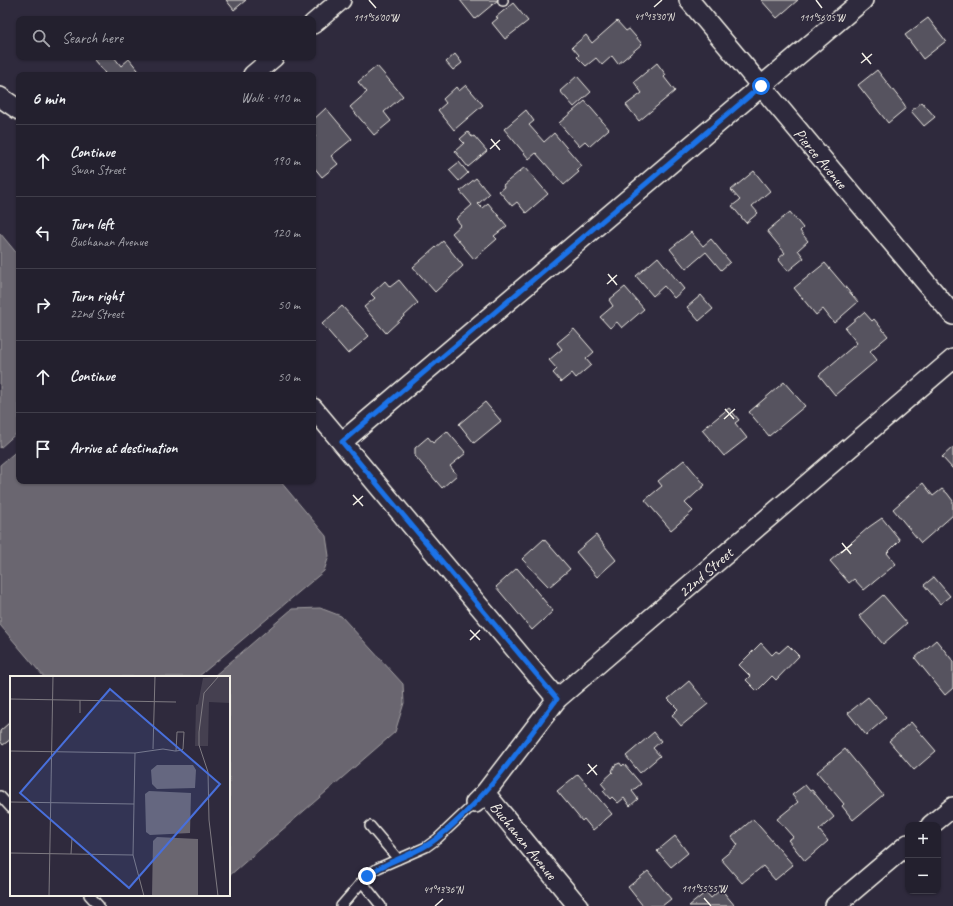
<!DOCTYPE html>
<html lang="en">
<head>
<meta charset="utf-8">
<style>
	body { margin:0; font-family:Caveat,sans-serif; background:#2b2836; color:#f1f3f6 }
	.controls { position:absolute; right:12px; bottom:12px; display:grid; overflow:hidden; border-radius:8px; box-shadow:0 1px 3px #0004 }
	.controls button { width:36px; height:36px; display:grid; place-items:center; padding:0; border:0; border-bottom:1px solid #403e4a; background:#23202e; color:#f1f3f6; font:20px sans-serif }
	.stop { position:absolute; width:12px; height:12px; margin:-9px; border:3px solid #1a73e8; border-radius:50%; background:#fff }
	.stop.end { background:#1a73e8; border-color:#fff; box-shadow:0 1px 4px #0008 }
	.list { margin:0; padding:0; list-style:none }
	h2 { display:flex; justify-content:space-between; align-items:center; height:52px; margin:0; padding:0 16px; font-size:17px }
	h2 small { font-size:13px; font-weight:400; color:#a3a3aa }
	.list li { display:grid; grid-template-columns:26px 1fr auto; gap:12px; align-items:center; box-sizing:border-box; height:72px; padding:0 16px; border-top:1px solid #403e4a }
	.list b { display:block; font-size:15px; white-space:nowrap }
	.list p { margin:0; font-size:13px; white-space:nowrap; color:#a3a3aa }
	.list em { font-size:13px; font-style:normal; color:#a3a3aa }
	.icon { flex:none; width:22px; height:22px; fill:none; stroke:currentColor; stroke-width:2; stroke-linecap:round; stroke-linejoin:round }
	.map { position:relative; flex:none; width:953px; height:906px; overflow:hidden }
	.search { position:absolute; background:#23202e; box-shadow:0 1px 3px #0004; left:16px; top:16px; width:300px; height:44px; display:flex; align-items:center; gap:10px; box-sizing:border-box; padding:0 14px; border-radius:8px; color:#a3a3aa; font-size:15px }
	.panel { position:absolute; background:#23202e; box-shadow:0 1px 3px #0004; left:16px; top:72px; width:300px; height:412px; border-radius:8px }
	.map>svg:first-child { display:block }
</style>
</head>
<body>
<div class="map">
<svg width="953" height="906" viewBox="0 0 953 906">
	<rect width="100%" height="100%" fill="#2f2a3d"/>
	<filter id="ink" filterUnits="userSpaceOnUse"><feTurbulence type="fractalNoise" baseFrequency=".025" numOctaves="2"/><feDisplacementMap in="SourceGraphic" scale="8" xChannelSelector="R" yChannelSelector="G"/><feConvolveMatrix kernelMatrix="1 2 1 2 8 2 1 2 1" color-interpolation-filters="sRGB"/></filter>
	<g filter="url(#ink)">
		<g fill="#6a6670" stroke="#a19ea0">
			<polygon points="0,233 19,256 19,431 0,448"/>
			<polygon points="19,449 19,481 280,481 326,536 329,556 324,571 198,677 44,677 0,625 0,465"/>
			<polygon points="320,608 341,616 403,684 404,703 395,732 229,876 229,677 213,677 292,609"/>
		</g>
		<g fill="#56525f" stroke="#f4f1e8">
			<polygon points="226,0 246,0 234,10"/>
			<polygon points="460,0 498,0 475,19"/>
			<polygon points="761,0 798,0 777,18"/>
			<polygon points="513,3 528,21 505,39 492,23 498,18 496,17"/>
			<polygon points="928,18 946,41 923,59 905,35"/>
			<polygon points="617,21 626,31 629,29 642,44 618,64 612,56 602,65 596,58 586,66 577,57 579,55 572,47 586,35 592,43"/>
			<polygon points="455,54 462,63 453,70 446,62"/>
			<polygon points="98,57 114,57 121,66 129,59 142,75 102,75 105,73 94,60"/>
			<polygon points="657,63 666,75 664,77 675,91 639,121 626,105 642,93 634,82"/>
			<polygon points="377,66 403,96 384,112 391,121 374,135 350,107 367,92 358,82"/>
			<polygon points="877,70 904,104 906,108 888,123 858,85"/>
			<polygon points="577,76 591,92 574,107 560,91"/>
			<polygon points="466,85 483,105 454,130 438,110 446,103 443,99 456,87 459,91"/>
			<polygon points="585,101 609,129 590,146 585,141 579,146 559,123"/>
			<polygon points="922,102 935,117 924,126 911,111"/>
			<polygon points="326,108 352,139 331,156 338,164 322,177 313,166 313,138 316,136 313,133 313,120"/>
			<polygon points="526,110 534,121 529,125 544,142 554,133 582,166 577,170 579,172 564,185 536,153 529,159 504,129"/>
			<polygon points="468,132 472,137 474,136 487,151 468,167 455,151 464,143 460,139"/>
			<polygon points="459,162 468,173 459,181 449,170"/>
			<polygon points="525,167 548,194 526,213 517,202 512,206 499,191 504,187 503,185"/>
			<polygon points="754,171 770,191 752,206 758,213 746,223 732,206 740,200 731,190"/>
			<polygon points="476,178 489,194 478,204 482,208 488,203 507,226 494,236 497,239 474,259 452,233 461,225 456,219 472,205 460,191"/>
			<polygon points="790,212 803,228 800,231 808,241 798,250 804,258 788,271 778,259 785,253 767,231"/>
			<polygon points="691,232 703,246 711,239 730,262 721,270 706,252 686,269 670,249"/>
			<polygon points="443,241 463,266 435,292 413,267"/>
			<polygon points="658,257 684,289 674,298 664,286 653,296 636,276"/>
			<polygon points="825,263 858,302 834,323 823,309 816,315 794,288"/>
			<polygon points="399,280 418,303 386,333 364,307 375,298 371,294 385,281 390,287"/>
			<polygon points="625,287 644,309 622,328 617,322 610,328 600,317 613,306 609,300"/>
			<polygon points="701,295 713,309 699,321 687,307"/>
			<polygon points="342,306 369,336 348,354 322,324"/>
			<polygon points="864,312 872,321 874,319 888,336 870,351 877,360 835,395 819,375 857,343 845,328"/>
			<polygon points="574,329 594,352 586,359 591,365 576,378 572,373 561,382 553,373 557,369 549,360 562,349 557,343"/>
			<polygon points="784,382 805,406 769,436 749,412"/>
			<polygon points="485,402 501,421 474,443 459,424"/>
			<polygon points="729,408 739,420 735,423 747,438 724,456 702,430"/>
			<polygon points="447,431 466,453 450,466 457,475 442,488 415,456 415,448 428,437 433,443"/>
			<polygon points="953,447 953,469 942,457"/>
			<polygon points="684,460 705,485 685,503 693,511 671,530 645,500 662,486 658,481"/>
			<polygon points="923,483 933,496 942,489 947,493 953,501 953,515 921,543 893,509"/>
			<polygon points="882,518 900,540 887,553 896,564 864,590 854,579 849,583 830,561 869,527"/>
			<polygon points="596,535 616,560 597,577 576,552"/>
			<polygon points="544,539 570,569 549,587 522,559"/>
			<polygon points="517,568 553,611 532,630 496,587"/>
			<polygon points="934,577 950,596 940,604 924,585"/>
			<polygon points="883,595 907,623 883,644 859,616"/>
			<polygon points="936,640 953,661 953,688 945,695 915,658"/>
			<polygon points="761,643 772,655 776,651 779,653 788,645 799,656 776,680 772,676 757,691 746,680 750,676 739,665"/>
			<polygon points="689,681 708,704 681,726 672,715 678,709 668,699"/>
			<polygon points="868,697 886,718 866,735 848,713"/>
			<polygon points="911,722 936,751 914,770 889,741"/>
			<polygon points="9,723 11,726 11,739 3,745 0,741 0,731"/>
			<polygon points="654,732 661,741 653,748 660,756 640,773 626,756"/>
			<polygon points="845,749 883,795 853,820 842,806 844,804 817,772"/>
			<polygon points="620,763 622,766 624,764 641,784 632,791 638,799 630,806 624,798 618,803 612,797 610,799 603,791 606,789 601,783 613,772 612,771 615,765"/>
			<polygon points="578,774 612,814 593,830 584,819 582,821 557,791"/>
			<polygon points="805,785 810,791 812,790 834,817 819,830 828,841 805,861 788,840 793,837 777,819 798,802 792,795"/>
			<polygon points="753,819 793,865 775,880 763,866 742,883 721,859 738,845 732,837"/>
			<polygon points="675,836 688,853 671,867 657,851"/>
			<polygon points="648,871 671,899 662,906 643,906 628,887"/>
			<polygon points="721,889 735,906 689,906 706,892 711,898"/>
		</g>
		<g fill="none" stroke-linecap="round" stroke-linejoin="round">
			<defs>
				<g id="lane">
					<polyline points="503,0 503,1"/>
					<polyline points="0,796 11,808"/>
					<polyline points="370,826 398,859"/>
					<polyline points="362,882 381,906"/>
					<polyline points="89,895 99,906"/>
					<polyline points="341,906 367,876 378,868 426,847 437,839 475,803"/>
				</g>
				<g id="street">
					<polyline points="689,0 953,315"/>
					<polyline points="313,24 341,0"/>
					<polyline points="253,75 274,57"/>
					<polyline points="0,97 19,110"/>
					<polyline points="313,408 557,699"/>
					<polyline points="342,442 863,0"/>
					<polyline points="485,793 578,906"/>
					<polyline points="475,803 485,793 557,699 953,359"/>
					<polyline points="931,825 953,807"/>
					<polyline points="835,906 908,844"/>
				</g>
			</defs>
			<use href="#lane" stroke="#f4f1e8" stroke-width="12"/>
			<use href="#street" stroke="#f4f1e8" stroke-width="22"/>
			<use href="#lane" stroke="#2f2a3d" stroke-width="9"/>
			<use href="#street" stroke="#2f2a3d" stroke-width="19"/>
		</g>
	</g>
	<g fill="none" stroke-linecap="round" stroke-linejoin="round" filter="url(#ink)">
		<path stroke="#1a73e8" stroke-width="5" d="M367,876C388,859 415,856 436,839C485,801 520,748 557,699L342,442L761,86"/>
	</g>
	<path fill="none" stroke="#f4f1e8" stroke-width="1.5" d="M369,0L376,8M816,0L822,8M654,7L662,0M862,53L871,64M861,63L872,54M491,139L500,150M490,149L500,140M608,274L617,285M607,284L617,275M725,409L734,419M724,419L735,409M353,495L363,506M353,505L363,496M842,543L851,554M841,553L852,544M470,630L480,640M470,640L480,630M588,764L597,775M587,774L597,765M704,898L711,906M435,906L443,899"/>
	<g text-anchor="middle" stroke-width="3" stroke-linejoin="round" paint-order="stroke">
		<g font-size="16" fill="#f4f1e8" stroke="#2f2a3d">
			<text transform="translate(821 158) rotate(50)" y="6">Pierce Avenue</text>
			<text transform="translate(705 572) rotate(-41)" y="6">22nd Street</text>
			<text transform="translate(524 840) rotate(51)" y="6">Buchanan Avenue</text>
		</g>
	</g>
	<g transform="translate(10 676)">
		<rect width="220" height="220" fill="#2f2a3d"/>
		<path d="M214,0H220V27L199,26L198,70H185L186,29L188,28L193,2Z" fill="#454050"/>
		<path d="M147,89H183L186,94L185,112L147,113L142,108L141,94ZM139,115L181,117L180,157L140,159L136,156L135,118ZM147,161L188,163V220H142L143,165Z" fill="#6a6670"/>
		<path fill="none" stroke="#7e7a81" stroke-width="1" d="M0,23L166,26M70,37V24M143,73L145,0M0,75L125,77L153,73L165,75H166L172,74L173,73L174,56H167L166,75M125,77L123,179L134,220M0,126L124,128M0,177L123,179M61,178L62,162M39,220L43,0M208,220L199,144L198,96L189,69V56L194,17L209,0"/>
		<path fill="#486fdb" fill-opacity="0.15" stroke="#486fdb" stroke-width="2" d="M100,13L210,108L119,212L10,117Z"/>
		<rect width="220" height="220" fill="none" stroke="#f4f1e8" stroke-width="2"/>
	</g>
	<g font-size="10" text-anchor="middle" fill="#f4f1e8" stroke="#2f2a3d" stroke-width="3" stroke-linejoin="round" paint-order="stroke">
		<text x="654" y="20">41°13'30"N</text>
		<text x="376" y="21">111°56'00"W</text>
		<text x="822" y="21">111°56'05"W</text>
		<text x="704" y="892">111°55'55"W</text>
		<text x="443" y="893">41°13'36"N</text>
	</g>
</svg>
<div class="controls">
<button>+</button>
<button>−</button>
</div>
<div class="stop" style="left:761px;top:86px"></div>
<div class="stop end" style="left:367px;top:876px"></div>
<div class="search"><svg class="icon" aria-label="search" viewBox="0 0 24 24"><circle cx="10" cy="10" r="6"/><path d="M15 15l6 6"/></svg>Search here</div>
<section class="panel">
<h2>6 min<small>Walk · 410 m</small></h2>
<ul class="list">
<li><svg class="icon" aria-label="ahead" viewBox="0 0 24 24"><path d="M12 20V5M6 11l6-6 6 6"/></svg><div><b>Continue</b><p>Swan Street</p></div><em>190 m</em></li>
<li><svg class="icon" aria-label="left" viewBox="0 0 24 24"><path d="M17 20v-9H6M10 6l-5 5 5 5"/></svg><div><b>Turn left</b><p>Buchanan Avenue</p></div><em>120 m</em></li>
<li><svg class="icon" aria-label="right" viewBox="0 0 24 24"><path d="M7 20v-9h11M14 6l5 5-5 5"/></svg><div><b>Turn right</b><p>22nd Street</p></div><em>50 m</em></li>
<li><svg class="icon" aria-label="ahead" viewBox="0 0 24 24"><path d="M12 20V5M6 11l6-6 6 6"/></svg><div><b>Continue</b></div><em>50 m</em></li>
<li><svg class="icon" aria-label="arrive" viewBox="0 0 24 24"><path d="M6 21V4h12l-3 4 3 4H6"/></svg><div><b>Arrive at destination</b></div></li>
</ul>
</section>
</div>
</body>
</html>
